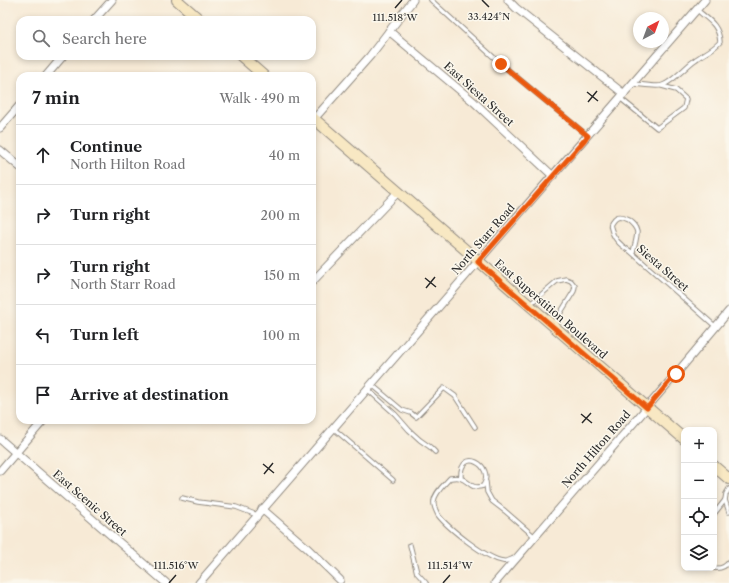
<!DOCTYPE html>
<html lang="en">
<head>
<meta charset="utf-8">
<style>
	body { margin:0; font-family:"Libre Caslon Text",serif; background:#f2f2f2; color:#202124 }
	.controls { position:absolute; right:12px; bottom:12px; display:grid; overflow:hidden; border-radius:8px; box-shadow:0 2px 6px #0003 }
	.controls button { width:36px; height:36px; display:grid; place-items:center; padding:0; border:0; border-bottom:1px solid #e0e0e0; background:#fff; color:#202124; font:20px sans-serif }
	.compass { position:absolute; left:633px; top:12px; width:36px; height:36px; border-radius:50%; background:#fff; box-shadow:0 2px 6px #0003; rotate:41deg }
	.stop { position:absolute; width:12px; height:12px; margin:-9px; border:3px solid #ea580c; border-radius:50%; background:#fff }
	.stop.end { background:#ea580c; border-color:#fff; box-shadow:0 1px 4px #0008 }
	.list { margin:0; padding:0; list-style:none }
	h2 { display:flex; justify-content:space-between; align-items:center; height:52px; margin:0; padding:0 16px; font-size:17px }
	h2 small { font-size:13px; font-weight:400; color:#757577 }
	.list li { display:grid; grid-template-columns:26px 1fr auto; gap:12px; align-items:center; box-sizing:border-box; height:60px; padding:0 16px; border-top:1px solid #e0e0e0 }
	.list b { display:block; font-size:15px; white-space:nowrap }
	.list p { margin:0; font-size:13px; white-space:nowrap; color:#757577 }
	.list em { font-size:13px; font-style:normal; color:#757577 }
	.icon { flex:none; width:22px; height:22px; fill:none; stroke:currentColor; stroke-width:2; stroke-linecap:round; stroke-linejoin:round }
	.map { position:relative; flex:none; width:729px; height:583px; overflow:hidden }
	.search { position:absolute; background:#fff; box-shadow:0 2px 6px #0003; left:16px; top:16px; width:300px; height:44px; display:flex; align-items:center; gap:10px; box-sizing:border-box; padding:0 14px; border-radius:12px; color:#757577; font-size:15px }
	.panel { position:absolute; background:#fff; box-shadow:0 2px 6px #0003; left:16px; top:72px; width:300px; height:352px; border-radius:12px }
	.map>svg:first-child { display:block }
</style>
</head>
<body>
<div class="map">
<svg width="729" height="583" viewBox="0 0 729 583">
	<rect width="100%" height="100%" fill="#fbf7ec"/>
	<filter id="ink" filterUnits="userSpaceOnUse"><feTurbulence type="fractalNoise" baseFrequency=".025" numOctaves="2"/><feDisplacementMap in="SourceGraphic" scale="8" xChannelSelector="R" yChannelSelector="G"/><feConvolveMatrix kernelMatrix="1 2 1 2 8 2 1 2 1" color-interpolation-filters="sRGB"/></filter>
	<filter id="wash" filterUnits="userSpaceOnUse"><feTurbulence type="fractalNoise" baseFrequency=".012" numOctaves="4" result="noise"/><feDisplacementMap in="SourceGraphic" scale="16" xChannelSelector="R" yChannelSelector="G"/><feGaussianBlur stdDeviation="0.9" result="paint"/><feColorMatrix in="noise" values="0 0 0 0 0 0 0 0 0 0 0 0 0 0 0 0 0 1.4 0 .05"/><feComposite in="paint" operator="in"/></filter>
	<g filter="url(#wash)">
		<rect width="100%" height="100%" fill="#f7ead6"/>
	</g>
	<g filter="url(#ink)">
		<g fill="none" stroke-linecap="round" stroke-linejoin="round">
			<defs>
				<g id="service">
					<polyline points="431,0 501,64 588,136"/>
					<path d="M633,84C639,84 659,88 663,85C674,81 685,67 695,60C703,54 713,50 720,42C719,25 709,20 697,10"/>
					<polyline points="620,98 657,128 684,108 686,99 676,90 662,86"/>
					<path d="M633,253C634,247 637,239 637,232C636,226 632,223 628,220C622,217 616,215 612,222C610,225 610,224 611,228C613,238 621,246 630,251L716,327"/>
					<polyline points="529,305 557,281 566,279 571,281 575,286 574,291 553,325"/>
					<polyline points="371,384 402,410 411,413 416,417 444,388 455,396 475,427"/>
					<polyline points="367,389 395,414 409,430 420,440 430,447 435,452"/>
					<polyline points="333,428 393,480"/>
					<path d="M461,478C459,446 496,465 483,486C470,490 470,481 460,478C457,477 453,478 450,478C445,484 435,492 434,501C433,505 436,511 438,515C448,528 487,559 503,561C507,562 511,559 515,558"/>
					<polyline points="486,482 487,492 492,501 505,511 535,537"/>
					<polyline points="182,498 198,502 236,507 257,515"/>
					<polyline points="725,500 729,512"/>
					<polyline points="714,514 725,500 726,494 729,489"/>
					<polyline points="410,545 417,573 426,583"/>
					<path d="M714,568C720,569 725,567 729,562"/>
				</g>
				<g id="minor">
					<polyline points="508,0 516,8 624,94"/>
					<polyline points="94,20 112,0"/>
					<polyline points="389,31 474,102 553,176"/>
					<polyline points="46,76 63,56"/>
					<polyline points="314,119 370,56 413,0"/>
					<polyline points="0,128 20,105"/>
					<polyline points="0,150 20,167"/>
					<polyline points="312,282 398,192"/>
					<polyline points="0,439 166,583"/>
					<polyline points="0,471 44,420"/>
					<polyline points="262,509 306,547 340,580"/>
					<polyline points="199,583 705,0"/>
					<polyline points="495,583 676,374 729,311"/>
				</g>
				<g id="secondary">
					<polyline points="177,0 200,20"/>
					<polyline points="241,56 264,76"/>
					<polyline points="312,117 684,439"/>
					<polyline points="714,466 729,479"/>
				</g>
			</defs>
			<use href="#service" stroke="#918a80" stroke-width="5.5"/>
			<use href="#minor" stroke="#918a80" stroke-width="9"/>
			<use href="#secondary" stroke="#918a80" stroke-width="12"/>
			<use href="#service" stroke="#fff" stroke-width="3.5"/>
			<use href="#minor" stroke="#fff" stroke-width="7"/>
			<use href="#secondary" stroke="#f8e8c3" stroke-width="10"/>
		</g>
	</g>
	<g fill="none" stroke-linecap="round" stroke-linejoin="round" filter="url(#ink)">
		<polyline stroke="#ea580c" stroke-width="5" points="501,64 588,136 478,262 647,408 676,374"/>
	</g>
	<path fill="none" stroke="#2b2b2b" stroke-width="1.5" d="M482,0L489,7M395,8L402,0M587,92L598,101M588,102L597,91M425,278L436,287M426,288L435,277M581,414L592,423M582,423L591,413M263,464L274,473M264,474L273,463M169,583L176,575M443,583L450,575"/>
	<g text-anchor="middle" stroke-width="3" stroke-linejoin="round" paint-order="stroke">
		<g font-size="11" fill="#2b2b2b" stroke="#fbf7ec">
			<text transform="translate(479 94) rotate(42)" y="4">East Siesta Street</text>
			<text transform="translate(483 239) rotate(-49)" y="4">North Starr Road</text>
			<text transform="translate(663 268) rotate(41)" y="4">Siesta Street</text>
			<text transform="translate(551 309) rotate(41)" y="4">East Superstition Boulevard</text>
			<text transform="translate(596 449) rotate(-49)" y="4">North Hilton Road</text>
			<text transform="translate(90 503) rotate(41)" y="4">East Scenic Street</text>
		</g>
	</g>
	<g font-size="10" text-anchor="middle" fill="#2b2b2b" stroke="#fbf7ec" stroke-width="3" stroke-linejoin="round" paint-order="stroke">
		<text x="489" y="20">33.424°N</text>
		<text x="395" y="21">111.518°W</text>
		<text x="176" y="569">111.516°W</text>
		<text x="450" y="569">111.514°W</text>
	</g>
</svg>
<div class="controls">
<button>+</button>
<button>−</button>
<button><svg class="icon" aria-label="locate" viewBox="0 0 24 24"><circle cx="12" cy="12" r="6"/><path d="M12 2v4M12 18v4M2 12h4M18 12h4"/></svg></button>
<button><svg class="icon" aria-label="layers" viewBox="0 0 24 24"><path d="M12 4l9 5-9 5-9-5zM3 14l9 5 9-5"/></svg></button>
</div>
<svg class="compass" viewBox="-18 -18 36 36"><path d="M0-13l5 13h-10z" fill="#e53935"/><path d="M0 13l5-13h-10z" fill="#757577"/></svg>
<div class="stop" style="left:676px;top:374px"></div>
<div class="stop end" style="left:501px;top:64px"></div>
<div class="search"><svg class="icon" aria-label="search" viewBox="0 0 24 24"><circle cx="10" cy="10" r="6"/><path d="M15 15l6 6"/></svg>Search here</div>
<section class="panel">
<h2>7 min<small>Walk · 490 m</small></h2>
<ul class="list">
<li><svg class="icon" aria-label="ahead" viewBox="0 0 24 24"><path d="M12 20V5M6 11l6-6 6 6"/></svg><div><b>Continue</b><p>North Hilton Road</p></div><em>40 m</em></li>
<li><svg class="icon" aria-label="right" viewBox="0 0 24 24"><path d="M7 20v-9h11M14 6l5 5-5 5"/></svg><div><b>Turn right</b></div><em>200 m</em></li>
<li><svg class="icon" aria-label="right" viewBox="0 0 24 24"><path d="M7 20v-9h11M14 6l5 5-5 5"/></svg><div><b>Turn right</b><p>North Starr Road</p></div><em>150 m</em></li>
<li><svg class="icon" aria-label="left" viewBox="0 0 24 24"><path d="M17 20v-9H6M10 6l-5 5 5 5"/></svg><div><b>Turn left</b></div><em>100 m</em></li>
<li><svg class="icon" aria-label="arrive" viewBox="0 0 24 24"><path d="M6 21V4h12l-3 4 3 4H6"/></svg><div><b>Arrive at destination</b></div></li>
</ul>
</section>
</div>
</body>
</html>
